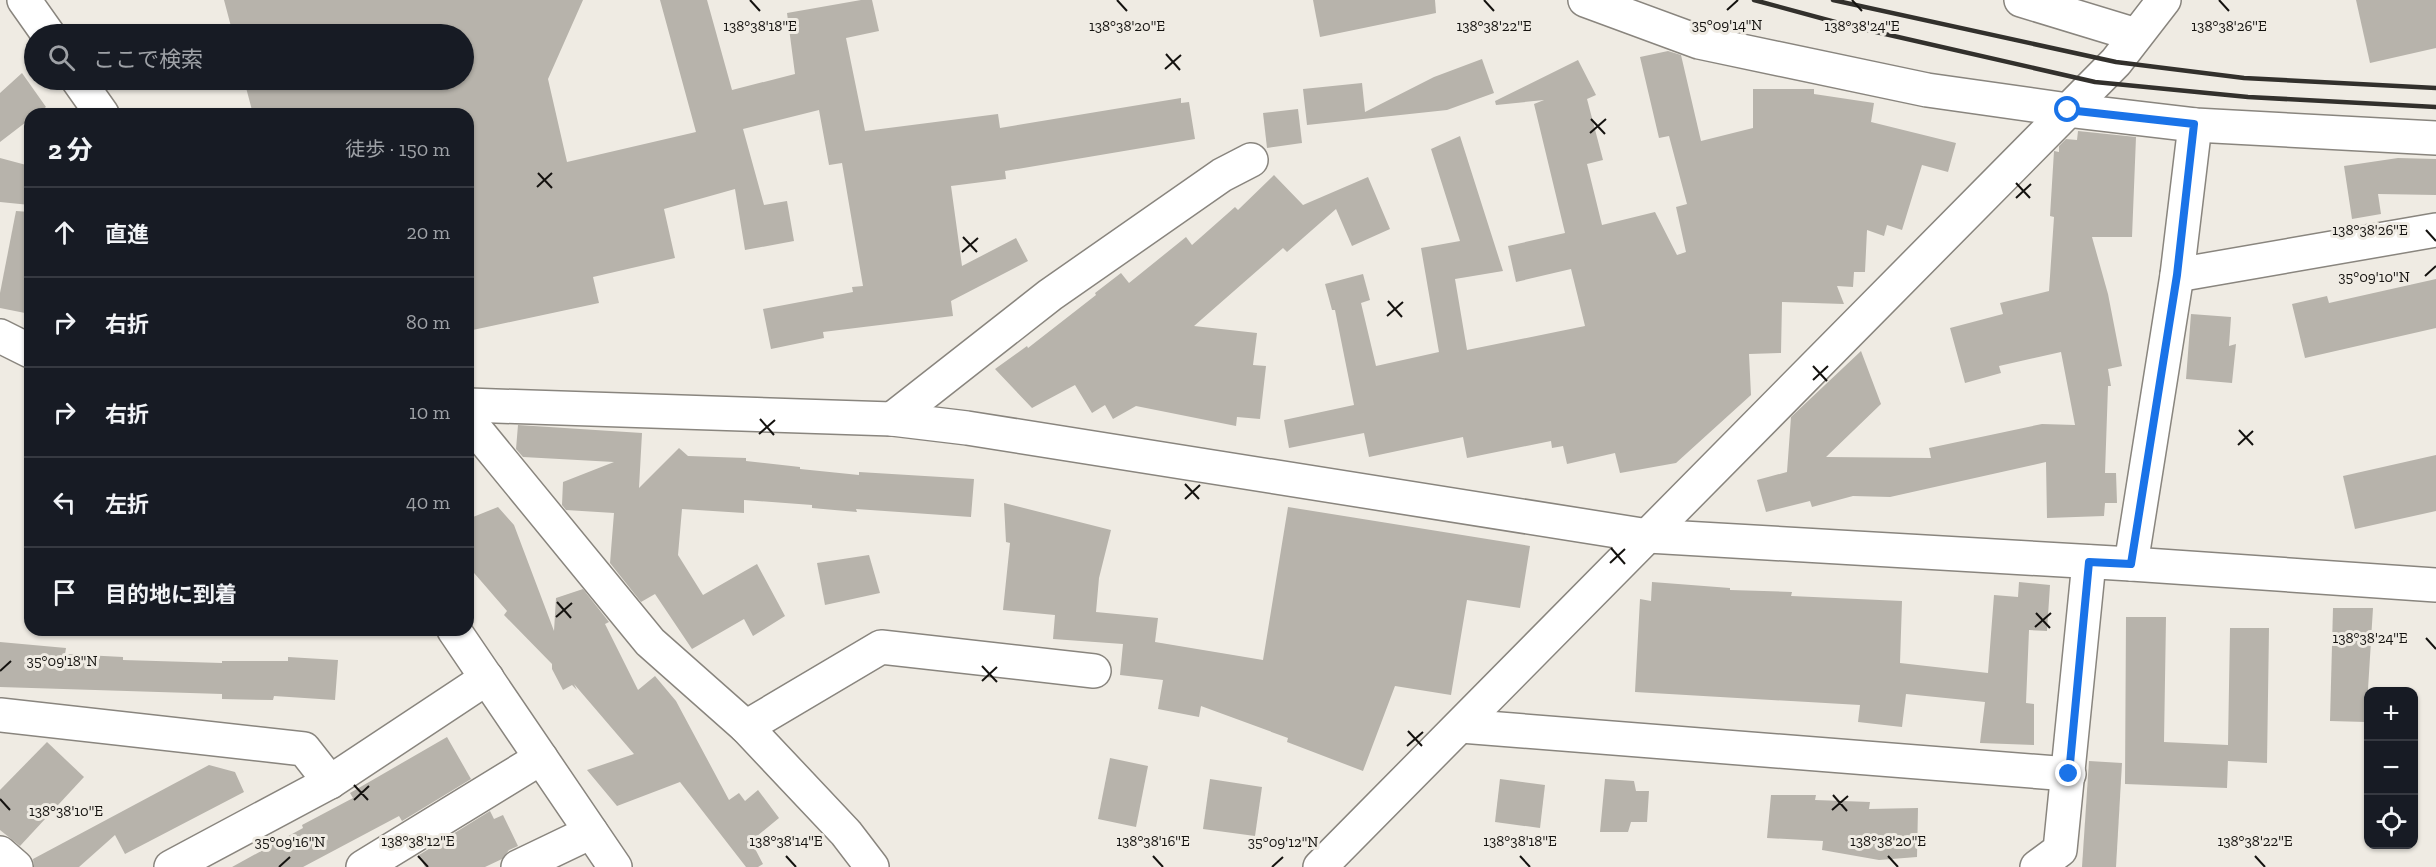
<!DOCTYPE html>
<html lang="ja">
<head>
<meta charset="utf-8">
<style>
	body { margin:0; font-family:"Zilla Slab","Noto Sans JP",serif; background:#20242c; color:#f1f3f6 }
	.controls { position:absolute; right:18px; bottom:18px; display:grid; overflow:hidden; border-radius:12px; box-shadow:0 2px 4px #0004 }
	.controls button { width:54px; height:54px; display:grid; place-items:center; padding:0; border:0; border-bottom:2px solid #363941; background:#171b24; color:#f1f3f6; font:30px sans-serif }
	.stop { position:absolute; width:18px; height:18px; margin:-14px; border:4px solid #1a73e8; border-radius:50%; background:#fff }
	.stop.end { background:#1a73e8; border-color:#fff; box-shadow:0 2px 6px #0008 }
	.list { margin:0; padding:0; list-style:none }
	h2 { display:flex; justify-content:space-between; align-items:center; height:78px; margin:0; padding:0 24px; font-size:26px }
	h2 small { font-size:20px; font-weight:400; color:#9ea1a6 }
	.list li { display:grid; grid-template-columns:39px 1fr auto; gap:18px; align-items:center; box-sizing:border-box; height:90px; padding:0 24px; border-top:2px solid #363941 }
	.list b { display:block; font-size:22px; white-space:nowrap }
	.list em { font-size:20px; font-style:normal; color:#9ea1a6 }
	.icon { flex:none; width:33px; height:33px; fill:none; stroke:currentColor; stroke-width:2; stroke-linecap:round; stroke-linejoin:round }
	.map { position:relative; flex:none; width:2436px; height:867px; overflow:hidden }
	.search { position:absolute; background:#171b24; box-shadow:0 2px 4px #0004; left:24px; top:24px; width:450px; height:66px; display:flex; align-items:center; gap:15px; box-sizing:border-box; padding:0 21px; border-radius:33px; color:#9ea1a6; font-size:22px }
	.panel { position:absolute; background:#171b24; box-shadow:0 2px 4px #0004; left:24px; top:108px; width:450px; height:528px; border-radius:18px }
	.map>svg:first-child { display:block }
</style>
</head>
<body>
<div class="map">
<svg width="2436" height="867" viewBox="0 0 2436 867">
	<rect width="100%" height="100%" fill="#efebe3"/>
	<g fill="#b7b3ab">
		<polygon points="224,0 583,0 548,79 567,162 696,132 660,0 707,0 732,90 795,74 787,13 861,0 872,0 879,31 846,38 865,131 998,114 1000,128 1181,98 1181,103 1189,102 1195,139 1005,171 1006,179 951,186 962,266 1016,238 1028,261 951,301 953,316 823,332 824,338 771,349 763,309 853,292 852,287 863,286 842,163 829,165 819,110 743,129 764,205 787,201 794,241 745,250 735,189 664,209 675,258 593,277 599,303 468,331 468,114 253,114 244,80 464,80 464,34 233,34"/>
		<polygon points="1313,0 1435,0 1436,13 1320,37"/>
		<polygon points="2356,0 2436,0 2436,48 2370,63"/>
		<polygon points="1668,51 1681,55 1701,141 1753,128 1753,89 1814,89 1814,94 1874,103 1871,122 1956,143 1948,172 1922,165 1902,230 1887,225 1884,236 1867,230 1865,272 1854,272 1853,287 1837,286 1844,304 1782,302 1781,353 1749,354 1751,395 1676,463 1620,473 1615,453 1567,464 1563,446 1552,448 1551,441 1467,458 1463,437 1369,457 1364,433 1289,448 1284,420 1354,405 1335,310 1332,310 1325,284 1363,274 1370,300 1361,303 1376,366 1439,352 1421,248 1460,241 1431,149 1460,136 1503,271 1455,279 1467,350 1585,326 1571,269 1516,282 1508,246 1565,233 1534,104 1544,100 1496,105 1495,101 1578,60 1596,95 1587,99 1603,160 1587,164 1602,225 1655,212 1677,255 1686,252 1676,207 1687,204 1669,136 1659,138 1640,57"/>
		<polygon points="1482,59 1494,93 1447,110 1307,125 1303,89 1362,83 1365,112 1434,77"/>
		<polygon points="22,73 46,107 37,114 30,114 30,119 0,142 0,93"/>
		<polygon points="1298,109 1302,143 1267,148 1263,113"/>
		<polygon points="2078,131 2136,137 2132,237 2092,237 2108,294 2122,366 2108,369 2111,386 2108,386 2105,473 2116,473 2117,503 2105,503 2104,516 2047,518 2046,462 1890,497 1853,496 1812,507 1810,501 1766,512 1757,480 1787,472 1791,417 1861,351 1881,404 1826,457 1931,458 1929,448 2042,424 2075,425 2061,352 1999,366 2001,373 1965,383 1950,328 2003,314 2000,303 2049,291 2054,217 2050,216 2054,151 2059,152 2059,146 2066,139 2077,140"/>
		<polygon points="0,158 30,166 30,205 0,202"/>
		<polygon points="2398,158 2436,159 2436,195 2378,194 2381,214 2352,219 2344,166"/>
		<polygon points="1274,175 1303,205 1368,177 1390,229 1352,246 1336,209 1287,252 1283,248 1194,326 1257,333 1253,365 1266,366 1260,419 1237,417 1236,426 1136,406 1113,419 1105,405 1092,413 1075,385 1032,408 995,369 1027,346 1028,348 1096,295 1095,293 1121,273 1129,283 1186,237 1192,245 1235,207 1238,210"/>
		<polygon points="16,211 30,212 30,314 0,308 0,293"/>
		<polygon points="2436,279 2436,328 2305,358 2292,304 2327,296 2329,303"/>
		<polygon points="2191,314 2231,317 2229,346 2236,344 2232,383 2186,379"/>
		<polygon points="518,425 642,433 639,488 679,448 688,456 746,458 746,461 800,467 800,469 859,475 859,472 974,479 971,517 856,509 857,512 812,508 812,505 744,500 744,513 682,509 678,555 703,595 757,564 785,616 753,636 744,619 692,649 655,594 641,602 610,563 614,513 566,510 562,505 563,482 614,462 523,457 516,449"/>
		<polygon points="2436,455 2436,511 2355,529 2343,476"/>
		<polygon points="1004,503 1111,530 1099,578 1096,612 1158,618 1155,642 1263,660 1288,507 1530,546 1520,608 1467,600 1451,695 1395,686 1363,771 1287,742 1288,738 1201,706 1199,717 1158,709 1163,680 1120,675 1123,644 1053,639 1055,615 1003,610 1010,543 1006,542"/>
		<polygon points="498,507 514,525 554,631 556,598 583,589 609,622 605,624 638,690 655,676 676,701 729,800 739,793 745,801 758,790 779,818 751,841 763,864 758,867 746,867 680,782 617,806 587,770 634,754 574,684 577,690 572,685 563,690 552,669 552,664 504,615 507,611 468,566 468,519"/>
		<polygon points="869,555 880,593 825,605 817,563"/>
		<polygon points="1652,582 1730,588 1730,590 1792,592 1791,596 1902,601 1900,663 1988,673 1994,595 2018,597 2019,582 2050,585 2047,631 2029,630 2026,703 2034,704 2034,745 1980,743 1985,702 1906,694 1902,727 1858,722 1860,705 1635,692 1640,599 1651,601"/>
		<polygon points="2333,608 2373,608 2366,722 2330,721"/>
		<polygon points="2126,617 2166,617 2164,742 2228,745 2230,628 2269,628 2267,763 2228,761 2228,759 2227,788 2125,784"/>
		<polygon points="0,642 66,648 65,654 123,657 123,660 222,663 222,661 288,661 288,657 338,660 335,700 274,696 273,700 222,699 222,694 0,687"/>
		<polygon points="447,737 471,779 402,821 399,816 303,867 232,867 303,828 302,825 353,798 350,793"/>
		<polygon points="47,742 84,777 20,846 0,830 0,790"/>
		<polygon points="1110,758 1148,766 1136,827 1098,819"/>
		<polygon points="2089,761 2122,763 2116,867 2082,867"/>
		<polygon points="209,765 235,772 244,792 125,854 115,835 79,867 34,867 33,859"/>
		<polygon points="1210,779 1262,787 1255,836 1203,829"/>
		<polygon points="1500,779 1545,785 1540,828 1495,822"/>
		<polygon points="1605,779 1634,781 1636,791 1649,791 1647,822 1631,822 1628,832 1600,832"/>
		<polygon points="1771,795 1816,795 1815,800 1870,802 1869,809 1918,808 1917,857 1879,860 1822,850 1823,841 1767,838"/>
		<polygon points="490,811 494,819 503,815 518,846 509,850 502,859 485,867 425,867 419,855"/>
	</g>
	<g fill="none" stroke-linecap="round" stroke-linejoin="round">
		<defs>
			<g id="minor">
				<polyline points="1585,0 1699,42 1927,90 2068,110 2195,125 2436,138"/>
				<polyline points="2021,0 2136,35"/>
				<polyline points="2177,275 2436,230"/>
				<polyline points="0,336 30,351"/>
				<polyline points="468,405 892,419 967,428 1648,536 2131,564 2436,585"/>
				<polyline points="892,419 1050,295 1222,175 1251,160"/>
				<polyline points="468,420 650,642 746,727 846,833 872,867"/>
				<polyline points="2131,564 2177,275 2195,125"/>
				<polyline points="0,715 304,749 330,782"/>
				<polyline points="1461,726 2069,774"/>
				<polyline points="746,727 881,647 1094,671"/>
				<polyline points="0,853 16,867"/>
				<polyline points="171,867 330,782 487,678"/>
				<polyline points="363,867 541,758"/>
				<polyline points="518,867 591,832"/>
				<polyline points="1320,867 2116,62 2164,0"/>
				<polyline points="2037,867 2060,850 2089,562"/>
			</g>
			<g id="tertiary">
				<polyline points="24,0 48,34"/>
				<polyline points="78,80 102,114"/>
				<polyline points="454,630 615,867"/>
			</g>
		</defs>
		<use href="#minor" stroke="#89857e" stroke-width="36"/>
		<use href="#tertiary" stroke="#89857e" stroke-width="36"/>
		<use href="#minor" stroke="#fff" stroke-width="33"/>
		<use href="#tertiary" stroke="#fff" stroke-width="33"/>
		<g stroke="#32302c" stroke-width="4.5">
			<polyline points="1754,0 1850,26 2095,82 2248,97 2436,107"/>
			<polyline points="1833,0 2116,62 2244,78 2436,88"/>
		</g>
	</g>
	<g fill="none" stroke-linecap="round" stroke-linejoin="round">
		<polyline stroke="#1a73e8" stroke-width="8" points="2068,110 2194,124 2177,275 2131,564 2089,562 2069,774"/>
	</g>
	<path fill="none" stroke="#14120f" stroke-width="2" d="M750,0L760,11M1117,0L1127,11M1484,0L1494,11M1852,0L1862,11M2219,0L2229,11M1727,10L1738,0M1166,54L1180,70M1165,69L1181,55M1591,119L1605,134M1590,133L1606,119M538,173L552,188M2016,183L2030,198M537,187L552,173M2016,198L2031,184M2426,230L2436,241M963,237L977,252M962,252L978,238M2425,276L2436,266M1388,301L1402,317M1387,316L1403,302M1813,366L1827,381M1813,380L1828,366M760,419L774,435M2239,430L2253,445M759,434L775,420M2238,445L2253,431M1185,484L1199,499M1185,499L1200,485M1611,548L1625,564M1610,563L1625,549M557,602L571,618M2036,613L2050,628M556,617L572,603M2035,627L2051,613M2426,638L2436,649M982,666L997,682M0,671L11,661M982,681L997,667M1408,731L1422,746M1407,746L1423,732M354,785L368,800M1833,795L1847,811M0,799L10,810M354,800L369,786M1832,810L1848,796M418,856L428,867M786,856L796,867M1153,856L1163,867M1520,856L1530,867M1888,856L1898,867M2255,856L2265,867M279,867L290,857M1272,867L1283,857"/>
	<g font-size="15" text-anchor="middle" fill="#14120f" stroke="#efebe3" stroke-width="6" stroke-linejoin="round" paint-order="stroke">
		<text x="1727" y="30">35°09'14"N</text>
		<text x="2229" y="31">138°38'26"E</text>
		<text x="760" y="31">138°38'18"E</text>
		<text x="1127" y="31">138°38'20"E</text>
		<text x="1494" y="31">138°38'22"E</text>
		<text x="1862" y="31">138°38'24"E</text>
		<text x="2370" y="235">138°38'26"E</text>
		<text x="2374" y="282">35°09'10"N</text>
		<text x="2370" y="643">138°38'24"E</text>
		<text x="62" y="666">35°09'18"N</text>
		<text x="66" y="816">138°38'10"E</text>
		<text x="418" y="846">138°38'12"E</text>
		<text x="786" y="846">138°38'14"E</text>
		<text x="1153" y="846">138°38'16"E</text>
		<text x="1520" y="846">138°38'18"E</text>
		<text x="1888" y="846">138°38'20"E</text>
		<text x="2255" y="846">138°38'22"E</text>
		<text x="290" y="847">35°09'16"N</text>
		<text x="1283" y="847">35°09'12"N</text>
	</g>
</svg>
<div class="controls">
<button>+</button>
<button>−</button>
<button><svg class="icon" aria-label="locate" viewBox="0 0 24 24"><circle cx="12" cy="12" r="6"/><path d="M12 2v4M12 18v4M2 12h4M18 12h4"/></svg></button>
</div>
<div class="stop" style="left:2068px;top:110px"></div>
<div class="stop end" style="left:2069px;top:774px"></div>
<div class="search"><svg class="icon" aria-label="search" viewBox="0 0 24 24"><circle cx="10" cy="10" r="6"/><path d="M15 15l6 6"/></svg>ここで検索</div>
<section class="panel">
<h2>2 分<small>徒歩 · 150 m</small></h2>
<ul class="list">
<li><svg class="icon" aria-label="ahead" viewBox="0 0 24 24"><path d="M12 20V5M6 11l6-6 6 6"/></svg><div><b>直進</b></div><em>20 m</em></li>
<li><svg class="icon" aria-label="right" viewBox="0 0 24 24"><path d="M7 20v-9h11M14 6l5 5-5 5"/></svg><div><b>右折</b></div><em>80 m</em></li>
<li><svg class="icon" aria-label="right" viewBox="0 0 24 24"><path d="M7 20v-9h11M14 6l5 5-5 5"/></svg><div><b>右折</b></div><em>10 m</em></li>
<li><svg class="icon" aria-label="left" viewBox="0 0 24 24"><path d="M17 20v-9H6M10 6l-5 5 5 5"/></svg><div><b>左折</b></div><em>40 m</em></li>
<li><svg class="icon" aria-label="arrive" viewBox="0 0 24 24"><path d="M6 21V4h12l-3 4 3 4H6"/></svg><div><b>目的地に到着</b></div></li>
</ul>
</section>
</div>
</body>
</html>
